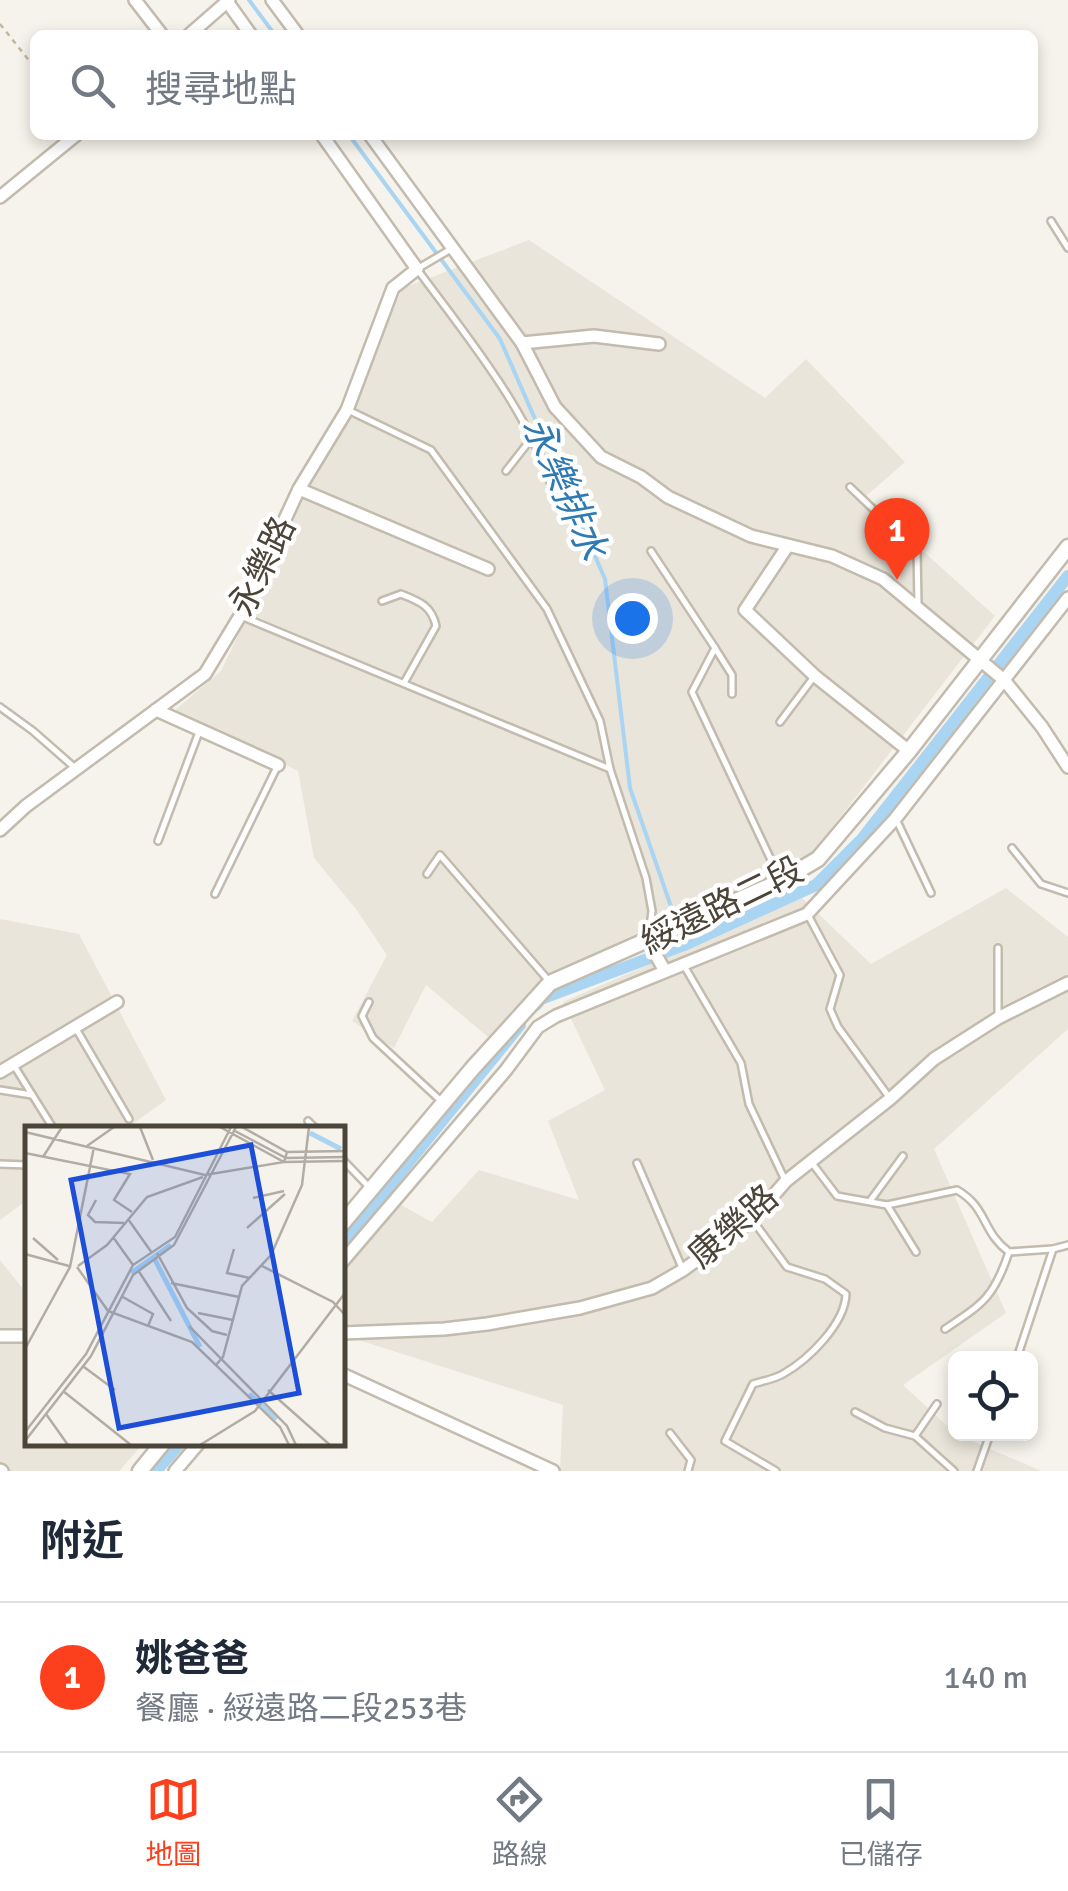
<!DOCTYPE html>
<html lang="zh-TW">
<head>
<meta charset="utf-8">
<style>
	body { margin:0; font-family:Signika,"Noto Sans TC",sans-serif; background:#f6f6f7; color:#1f2937 }
	.controls { position:absolute; right:30px; bottom:30px; display:grid; overflow:hidden; border-radius:15px; box-shadow:0 5px 15px #0003 }
	.controls button { width:90px; height:90px; display:grid; place-items:center; padding:0; border:0; border-bottom:2px solid #e0e1e3; background:#fff; color:#1f2937; font:50px sans-serif }
	.you { position:absolute; left:632px; top:618px; width:35px; height:35px; margin:-25px; border:8px solid #fff; border-radius:50%; background:#1a73e8; box-shadow:0 0 0 15px #1a73e833 }
	.badge { display:grid; place-items:center; width:65px; height:65px; border-radius:50%; background:#fc3f1d; color:#fff; font-size:32px; font-weight:700 }
	.pin { position:absolute; translate:-50% -82px; filter:drop-shadow(0 2px 5px #0008) }
	.pin::after { content:''; position:absolute; top:52px; width:35px; height:30px; background:inherit; clip-path:polygon(0 0,100% 0,50% 100%) }
	.list { margin:0; padding:0; list-style:none }
	h2 { display:flex; justify-content:space-between; align-items:center; height:130px; margin:0; padding:0 40px; font-size:42px }
	h2 small { font-size:32px; font-weight:400; color:#747a83 }
	.list li { display:grid; grid-template-columns:65px 1fr auto; gap:30px; align-items:center; box-sizing:border-box; height:150px; padding:0 40px; border-top:2px solid #e0e1e3 }
	.list b { display:block; font-size:38px; white-space:nowrap }
	.list p { margin:0; font-size:32px; white-space:nowrap; color:#747a83 }
	.list em { font-size:32px; font-style:normal; color:#747a83 }
	.icon { flex:none; width:55px; height:55px; fill:none; stroke:currentColor; stroke-width:2; stroke-linecap:round; stroke-linejoin:round }
	.map { position:relative; flex:none; width:1068px; height:1471px; overflow:hidden }
	.search { position:absolute; background:#fff; box-shadow:0 5px 15px #0003; left:30px; right:30px; top:30px; height:110px; display:flex; align-items:center; gap:25px; box-sizing:border-box; padding:0 35px; border-radius:15px; color:#747a83; font-size:38px }
	.sheet { height:280px; background:#fff }
	nav { display:flex; justify-content:space-around; align-items:center; box-sizing:border-box; height:140px; border-top:2px solid #e0e1e3; background:#fff; font-size:28px; color:#747a83 }
	nav a { display:grid; justify-items:center; gap:5px }
	nav .on { color:#fc3f1d }
	.map>svg:first-child { display:block }
</style>
</head>
<body>
<div class="map">
<svg width="1068" height="1471" viewBox="0 0 1068 1471">
	<rect width="100%" height="100%" fill="#f6f3ec"/>
	<g fill="#eae5da">
		<polygon points="529,240 765,398 806,359 905,462 864,498 995,616 808,859 658,925 531,990 488,1037 426,985 394,1048 352,1021 387,955 356,909 314,858 298,771 174,711 221,671 403,288"/>
		<polygon points="1006,888 1068,937 1068,1029 934,1149 1006,1313 903,1385 956,1434 1041,1471 560,1471 563,1405 343,1335 342,1243 381,1194 432,1222 479,1170 579,1200 548,1121 605,1090 563,1002 802,898 871,964"/>
		<polygon points="0,919 79,934 166,1100 127,1128 28,1128 27,1200 0,1220"/>
		<polygon points="0,1260 27,1294 28,1444 143,1444 119,1471 0,1471"/>
	</g>
	<g fill="none" stroke-linecap="round" stroke-linejoin="round">
		<g stroke="#a9d4f2" stroke-width="4">
			<polyline points="249,0 275,35"/>
			<polyline points="349,135 500,339 605,579 630,788 676,921"/>
			<polyline points="679,930 684,945"/>
		</g>
		<g stroke="#a9d4f2" stroke-width="12">
			<polyline points="536,1005 541,999 684,945 816,885 862,839 1068,576"/>
			<polyline points="342,1244 520,1025"/>
			<polyline points="156,1471 179,1444"/>
		</g>
		<defs>
			<g id="service">
				<polyline points="1051,221 1068,248"/>
				<path d="M451,249L417,269C468,338 535,418 556,502"/>
				<polyline points="348,410 431,450 547,609 600,721 610,769 646,878 652,911 649,935"/>
				<polyline points="506,471 531,439"/>
				<polyline points="850,487 917,551 918,605"/>
				<polyline points="651,551 715,648 692,692 780,879"/>
				<path d="M382,601L401,594C419,601 432,606 436,626L404,683"/>
				<polyline points="243,617 610,769"/>
				<polyline points="715,648 732,675 732,694"/>
				<polyline points="0,707 33,731 74,767"/>
				<polyline points="780,722 813,678"/>
				<polyline points="896,819 931,893"/>
				<polyline points="158,841 199,732"/>
				<polyline points="1012,848 1041,884 1068,893"/>
				<polyline points="427,874 440,855 549,981"/>
				<polyline points="215,894 277,767"/>
				<polyline points="808,915 840,975 830,1009 838,1027 889,1097"/>
				<polyline points="683,964 741,1063 749,1104 784,1178"/>
				<polyline points="369,1002 362,1016 373,1038 441,1101"/>
				<polyline points="998,1015 998,948"/>
				<polyline points="75,1027 129,1119"/>
				<polyline points="13,1064 53,1128"/>
				<polyline points="0,1090 32,1095"/>
				<polyline points="308,1121 315,1128"/>
				<polyline points="342,1159 369,1187"/>
				<polyline points="637,1163 683,1270"/>
				<path d="M812,1163L837,1196L887,1205L957,1190C988,1208 981,1231 1009,1252C994,1297 984,1303 945,1329"/>
				<polyline points="0,1164 28,1165"/>
				<polyline points="870,1201 903,1156"/>
				<polyline points="887,1205 916,1252"/>
				<path d="M754,1222L787,1267L825,1279L846,1294C845,1324 808,1360 783,1374C774,1379 763,1381 753,1384L725,1441L776,1471"/>
				<polyline points="1009,1252 1053,1249"/>
				<polyline points="1017,1358 1053,1249 1068,1245"/>
				<polyline points="855,1412 885,1428 915,1436 954,1471"/>
				<polyline points="670,1433 691,1460 688,1471"/>
				<polyline points="915,1436 937,1404"/>
				<polyline points="977,1471 990,1434"/>
			</g>
			<g id="minor">
				<polyline points="135,0 162,35"/>
				<polyline points="226,0 251,35"/>
				<polyline points="272,0 298,35"/>
				<polyline points="189,35 229,0"/>
				<polyline points="370,135 522,343 555,407 601,457 641,477 668,497 751,536 832,556 883,579 1004,680 1042,727 1068,767"/>
				<polyline points="0,197 76,135"/>
				<polyline points="522,343 594,336 659,344"/>
				<polyline points="299,489 488,569"/>
				<polyline points="787,547 745,610 815,676 909,751"/>
				<polyline points="156,710 278,765"/>
				<polyline points="0,830 26,806 205,674 240,616 299,489 347,410 393,288 417,269 322,135"/>
				<polyline points="649,943 665,971"/>
				<polyline points="0,1072 117,1002"/>
				<polyline points="342,1262 506,1070 538,1027 556,1016 807,914 895,819 1068,598"/>
				<polyline points="342,1333 444,1329 487,1324 580,1308 652,1288 683,1270 752,1220 786,1181 890,1099 934,1059 998,1018 1068,983"/>
				<polyline points="0,1336 28,1336"/>
				<polyline points="342,1374 553,1471"/>
				<polyline points="0,1470 2,1471"/>
				<polyline points="175,1471 198,1444"/>
			</g>
			<g id="tertiary">
				<polyline points="342,1224 472,1069 550,983 781,881 818,859 909,751 1068,547"/>
				<polyline points="140,1471 162,1444"/>
			</g>
		</defs>
		<use href="#service" stroke="#c2bbae" stroke-width="10"/>
		<use href="#minor" stroke="#c2bbae" stroke-width="16"/>
		<use href="#tertiary" stroke="#c2bbae" stroke-width="19"/>
		<polyline stroke="#c4b79f" stroke-width="2.5" stroke-dasharray="5 5" stroke-linecap="butt" points="0,24 35,68"/>
		<use href="#service" stroke="#fff" stroke-width="5"/>
		<use href="#minor" stroke="#fff" stroke-width="11"/>
		<use href="#tertiary" stroke="#fff" stroke-width="14"/>
	</g>
	<g text-anchor="middle" stroke-width="9" stroke-linejoin="round" paint-order="stroke">
		<g font-size="35" fill="#4b4439" stroke="#fff">
			<text transform="translate(262 566) rotate(-64)" y="12">永樂路</text>
			<text transform="translate(722 905) rotate(-26)" y="12">綏遠路二段</text>
			<text transform="translate(733 1226) rotate(-41)" y="12">康樂路</text>
		</g>
		<g font-size="38" font-style="italic" fill="#2e7ab2" stroke="#fff">
			<text transform="translate(565 488) rotate(66)" y="13">永樂排水</text>
		</g>
	</g>
	<g transform="translate(25 1126)">
		<rect width="320" height="320" fill="#f6f3ec"/>
		<path fill="none" stroke="#a9d4f2" stroke-width="5" d="M285,7L316,23M128,130L175,221M106,147L146,119M224,268L252,293"/>
		<path fill="none" stroke="#b2ada4" stroke-width="2.5" d="M115,1L128,34M195,1L259,36L320,35M217,1L262,26L320,25M210,5L261,32L320,31M0,6L180,49L259,36L262,26M62,20L89,1M0,27L105,48L89,74L107,86M18,31L37,1M228,72L259,65M71,74L63,89L70,96L99,97M103,93L127,127M222,102L260,68M88,111L108,139M8,112L33,134M209,123L202,147L225,152M132,127L162,182L187,205L202,209M0,128L44,140M53,140L82,119L122,71L178,51M237,140L308,176L320,189M52,141L83,185L167,216L255,301L264,319M113,144L146,195M146,157L214,171M96,170L128,188L123,200M173,187L208,194M164,200L262,300L271,319M0,223L45,141L69,21M190,240L198,231L217,160L246,129L277,59L284,1M59,241L90,264M243,264L305,319M38,265L106,319M21,288L43,319M0,306L61,228L108,139L150,111L206,1M0,315L66,230L108,149L149,119L211,1M175,319L230,285L320,167"/>
		<path fill="#1d4ed8" fill-opacity="0.15" stroke="#1d4ed8" stroke-width="5" d="M226,19L274,267L94,302L46,54Z"/>
		<rect width="320" height="320" fill="none" stroke="#4b4439" stroke-width="5"/>
	</g>
</svg>
<div class="controls">
<button><svg class="icon" aria-label="locate" viewBox="0 0 24 24"><circle cx="12" cy="12" r="6"/><path d="M12 2v4M12 18v4M2 12h4M18 12h4"/></svg></button>
</div>
<div class="you"></div>
<div class="pin badge" style="left:897px;top:580px">1</div>
<div class="search"><svg class="icon" aria-label="search" viewBox="0 0 24 24"><circle cx="10" cy="10" r="6"/><path d="M15 15l6 6"/></svg>搜尋地點</div>
</div>
<section class="sheet">
<h2>附近<small></small></h2>
<ul class="list">
<li><span class="badge">1</span><div><b>姚爸爸</b><p>餐廳 · 綏遠路二段253巷</p></div><em>140 m</em></li>
</ul>
</section>
<nav>
<a class="on"><svg class="icon" aria-label="map" viewBox="0 0 24 24"><path d="M3 6l6-2 6 2 6-2v14l-6 2-6-2-6 2zM9 4v14M15 6v14"/></svg>地圖</a>
<a><svg class="icon" aria-label="directions" viewBox="0 0 24 24"><path d="M12 3l9 9-9 9-9-9zM9 14v-3h6M13 9l2 2-2 2"/></svg>路線</a>
<a><svg class="icon" aria-label="saved" viewBox="0 0 24 24"><path d="M7 4h10v16l-5-4-5 4z"/></svg>已儲存</a>
</nav>
</body>
</html>
